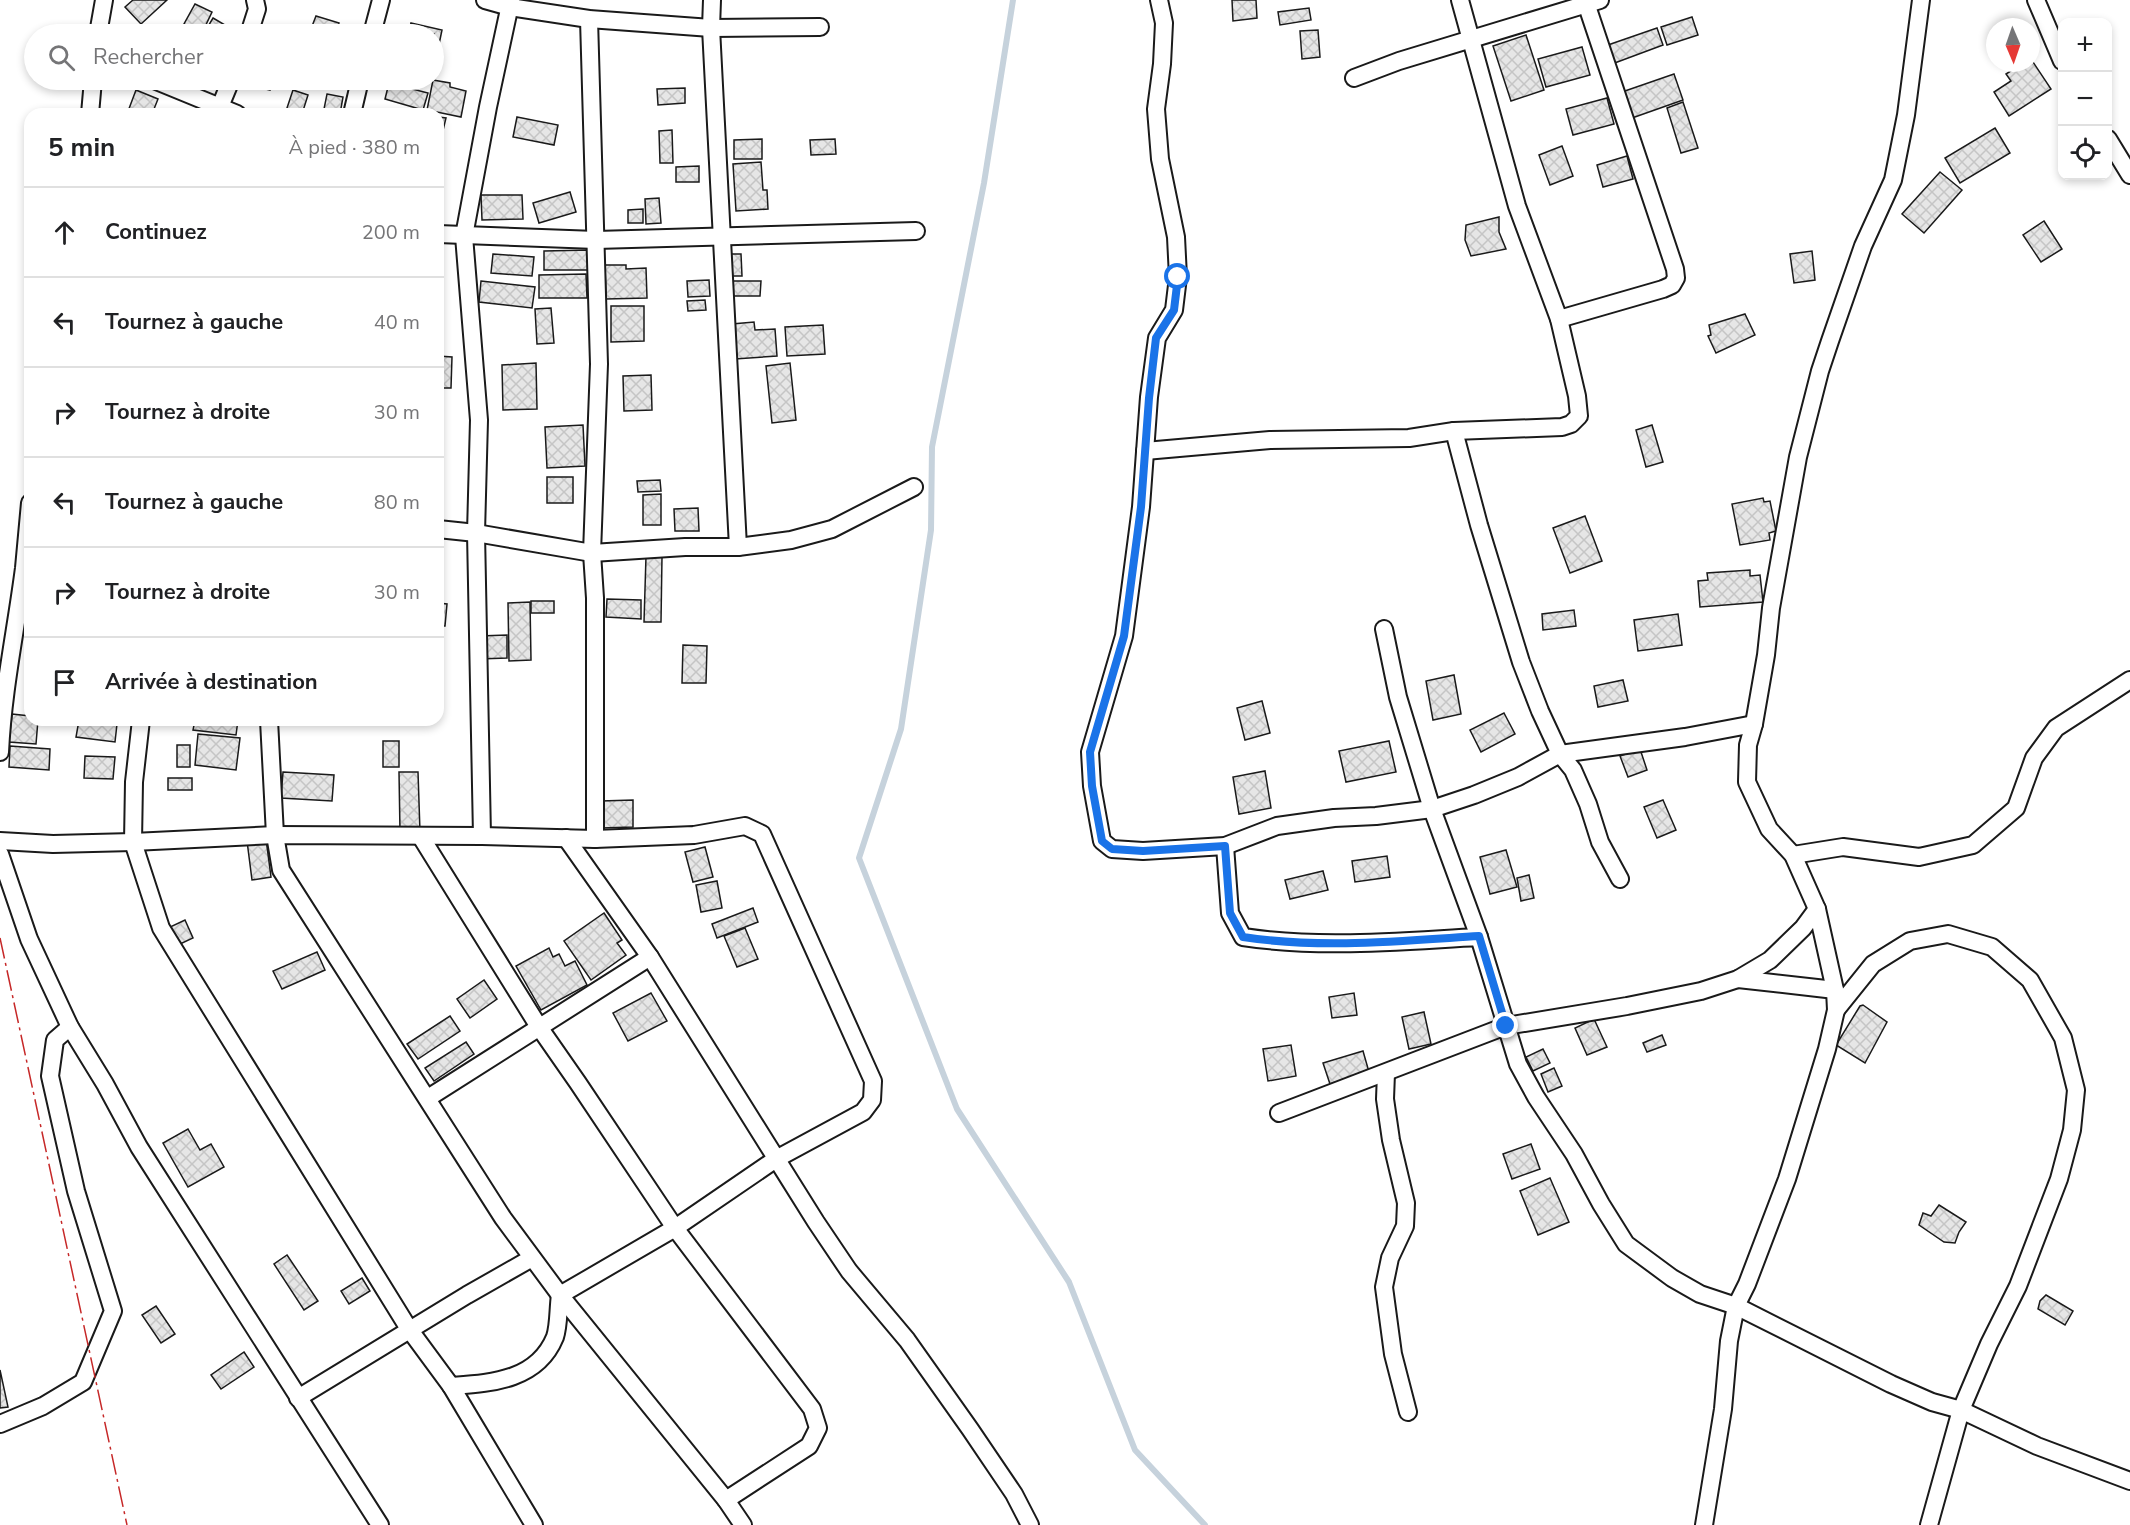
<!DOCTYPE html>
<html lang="fr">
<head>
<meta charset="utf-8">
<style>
	body { margin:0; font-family:"Nunito Sans",sans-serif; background:#f6f6f6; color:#202124 }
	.controls { position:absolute; right:18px; top:18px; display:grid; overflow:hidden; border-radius:12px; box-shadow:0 3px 9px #0003 }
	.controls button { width:54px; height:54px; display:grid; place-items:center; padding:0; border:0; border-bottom:2px solid #e0e0e0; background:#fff; color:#202124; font:30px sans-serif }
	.compass { position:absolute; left:1986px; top:18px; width:54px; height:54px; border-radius:50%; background:#fff; box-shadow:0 3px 9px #0003; rotate:178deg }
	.stop { position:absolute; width:18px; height:18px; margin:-14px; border:4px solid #1a73e8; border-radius:50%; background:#fff }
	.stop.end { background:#1a73e8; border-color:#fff; box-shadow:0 2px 6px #0008 }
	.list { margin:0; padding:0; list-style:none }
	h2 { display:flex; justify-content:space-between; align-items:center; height:78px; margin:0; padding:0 24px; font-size:26px }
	h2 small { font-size:20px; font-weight:400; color:#757577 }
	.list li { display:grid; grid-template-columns:39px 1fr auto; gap:18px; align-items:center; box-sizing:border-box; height:90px; padding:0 24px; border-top:2px solid #e0e0e0 }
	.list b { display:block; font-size:22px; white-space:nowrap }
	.list em { font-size:20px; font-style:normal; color:#757577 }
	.icon { flex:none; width:33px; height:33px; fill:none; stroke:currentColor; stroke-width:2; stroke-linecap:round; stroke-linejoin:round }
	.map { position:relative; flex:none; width:2130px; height:1525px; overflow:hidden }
	.search { position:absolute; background:#fff; box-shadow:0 3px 9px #0003; left:24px; top:24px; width:420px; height:66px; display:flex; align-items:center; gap:15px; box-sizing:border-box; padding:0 21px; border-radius:33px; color:#757577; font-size:22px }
	.panel { position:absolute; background:#fff; box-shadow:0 3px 9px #0003; left:24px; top:108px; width:420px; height:618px; border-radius:18px }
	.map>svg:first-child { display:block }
</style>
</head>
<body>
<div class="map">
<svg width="2130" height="1525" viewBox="0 0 2130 1525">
	<defs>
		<pattern id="building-cross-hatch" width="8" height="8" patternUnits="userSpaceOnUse" patternTransform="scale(1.5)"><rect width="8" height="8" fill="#e6e6e6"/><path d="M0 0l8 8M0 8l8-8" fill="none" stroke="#c5c5c5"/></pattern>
	</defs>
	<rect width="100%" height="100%" fill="#fff"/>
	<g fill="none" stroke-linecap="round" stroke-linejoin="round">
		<polyline stroke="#c6d2dc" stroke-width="6" points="1013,0 984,183 932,447 931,530 901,729 859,858 957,1109 1069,1282 1135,1450 1205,1525"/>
	</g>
	<g fill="url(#building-cross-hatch)" stroke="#1a1a1a" stroke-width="1.5">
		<polygon points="133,0 167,0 141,24 125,7"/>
		<polygon points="1232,0 1256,0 1257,18 1233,21"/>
		<polygon points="195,4 212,12 202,33 184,24"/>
		<polygon points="1309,8 1311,20 1280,25 1278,12"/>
		<polygon points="316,16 339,23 335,34 309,34"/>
		<polygon points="1692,17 1698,35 1667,45 1661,27"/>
		<polygon points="213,18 225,25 220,34 204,33"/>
		<polygon points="411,23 442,30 437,54 434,53 434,34 408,34"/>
		<polygon points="181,28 197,34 178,34"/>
		<polygon points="1657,28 1663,45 1612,64 1605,46"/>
		<polygon points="1318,30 1320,57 1302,59 1300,31"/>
		<polygon points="1526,35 1544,90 1511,101 1493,46"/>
		<polygon points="1582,47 1590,75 1546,87 1538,59"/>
		<polygon points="2031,59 2051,89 2009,116 1994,92 2011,81 2006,74 2023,63 2031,63"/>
		<polygon points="1674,74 1683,100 1632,118 1622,92"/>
		<polygon points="56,80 78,80 72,89"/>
		<polygon points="259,80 272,80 270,90 257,87"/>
		<polygon points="433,80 450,83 450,87 466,91 461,117 427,110"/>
		<polygon points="389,83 428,93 423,110 385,99"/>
		<polygon points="685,88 685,103 658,105 657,89"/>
		<polygon points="136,90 158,99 152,114 127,114"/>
		<polygon points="293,90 308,95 302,114 285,114"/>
		<polygon points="327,94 343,97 340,114 323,114"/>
		<polygon points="1607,98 1614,124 1573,135 1566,109"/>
		<polygon points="1683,102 1698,148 1681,153 1667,108"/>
		<polygon points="438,117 446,118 438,151"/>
		<polygon points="517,117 558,125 554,145 513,137"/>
		<polygon points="1995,128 2010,153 1960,183 1945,158"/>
		<polygon points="672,130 673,163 660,163 659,131"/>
		<polygon points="762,139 762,159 734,159 734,140"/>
		<polygon points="835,139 836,154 811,155 810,140"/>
		<polygon points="1562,146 1573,176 1550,185 1539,155"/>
		<polygon points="1627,156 1633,179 1603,187 1597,165"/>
		<polygon points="761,162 763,190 767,190 768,209 736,211 733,164"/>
		<polygon points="699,166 699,182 676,182 676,167"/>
		<polygon points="1940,172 1962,190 1924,233 1902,214"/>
		<polygon points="570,192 576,212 539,223 533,203"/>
		<polygon points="481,195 522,195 523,219 482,220"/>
		<polygon points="659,198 661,223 646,224 645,199"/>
		<polygon points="643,209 643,223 628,223 628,210"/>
		<polygon points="1499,217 1499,232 1506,249 1471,256 1465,240 1466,225"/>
		<polygon points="2044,221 2062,249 2041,262 2023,235"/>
		<polygon points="590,250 590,270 544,270 544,251"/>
		<polygon points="1812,251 1815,280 1794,283 1790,254"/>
		<polygon points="493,254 534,257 532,276 491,273"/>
		<polygon points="728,254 741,254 742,276 729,276"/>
		<polygon points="605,265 626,265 626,269 646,268 647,298 606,299"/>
		<polygon points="586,274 587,298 539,298 539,275"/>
		<polygon points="709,280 710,296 688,297 687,281"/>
		<polygon points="481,281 535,287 532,308 479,302"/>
		<polygon points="730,281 761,281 760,296 730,296"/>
		<polygon points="705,300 706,310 688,311 687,301"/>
		<polygon points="611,306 644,306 644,341 611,342"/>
		<polygon points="551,308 554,343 537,344 535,309"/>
		<polygon points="1745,314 1755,335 1716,353 1708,336 1711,335 1709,325"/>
		<polygon points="754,322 755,330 775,329 777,356 735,359 732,324"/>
		<polygon points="823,325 825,354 787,356 785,327"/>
		<polygon points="438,356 452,357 451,388 438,388"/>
		<polygon points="536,363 537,409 503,410 502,365"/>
		<polygon points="790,363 796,420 772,423 766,366"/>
		<polygon points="651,375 652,410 624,411 623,376"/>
		<polygon points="583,425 585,466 547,468 545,427"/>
		<polygon points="1652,425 1663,462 1646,467 1636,430"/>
		<rect x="547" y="477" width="26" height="26"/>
		<polygon points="660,480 661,491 638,492 637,481"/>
		<polygon points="661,494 661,525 643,525 643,495"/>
		<polygon points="1763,498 1764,502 1770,501 1776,531 1769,533 1770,540 1740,545 1732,504"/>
		<polygon points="698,508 699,531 675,531 674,509"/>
		<polygon points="1585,516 1602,561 1570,573 1553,528"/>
		<polygon points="646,556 662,557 661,622 644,622"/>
		<polygon points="1750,570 1750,576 1760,575 1763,602 1700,607 1698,581 1708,580 1707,573"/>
		<polygon points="607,599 641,600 641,619 606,617"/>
		<rect x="531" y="601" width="23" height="12"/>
		<polygon points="530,602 531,660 509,661 508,603"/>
		<polygon points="438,603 447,604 445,626 438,626"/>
		<polygon points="1574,610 1576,626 1543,630 1542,614"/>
		<polygon points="1678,614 1682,645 1638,651 1634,620"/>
		<polygon points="507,635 507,658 479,659 479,636"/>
		<polygon points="683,645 707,646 706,683 682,683"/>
		<polygon points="1454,675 1461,714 1433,720 1426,681"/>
		<polygon points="1623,680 1628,701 1598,707 1594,686"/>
		<polygon points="1262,701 1270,733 1245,740 1237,708"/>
		<polygon points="1504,713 1515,734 1481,752 1470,730"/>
		<polygon points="12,714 30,716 30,720 38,720 36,744 9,742"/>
		<polygon points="79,720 117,724 115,742 76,737"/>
		<polygon points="195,720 238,720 236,735 193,730"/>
		<polygon points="198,734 240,738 236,770 195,765"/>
		<rect x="383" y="741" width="16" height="26"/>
		<polygon points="1389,741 1396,772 1346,782 1339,751"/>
		<rect x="177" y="745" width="13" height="22"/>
		<polygon points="10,746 50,749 49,770 9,767"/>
		<polygon points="1640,749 1647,770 1628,777 1620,756"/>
		<polygon points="85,756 115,757 113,779 84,778"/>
		<polygon points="1265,771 1271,808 1239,814 1233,777"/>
		<polygon points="283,772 334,775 332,801 281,798"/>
		<polygon points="399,772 418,772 420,832 400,832"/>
		<rect x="168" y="778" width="24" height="12"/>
		<polygon points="633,800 633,827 601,828 601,801"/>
		<polygon points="1663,800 1676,830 1657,838 1644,807"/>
		<polygon points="266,839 271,877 252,880 247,841"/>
		<polygon points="705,847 713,877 693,882 685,852"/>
		<polygon points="1506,850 1517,887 1490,894 1480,857"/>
		<polygon points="1387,856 1390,877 1355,882 1352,861"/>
		<polygon points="1323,871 1328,890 1290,899 1285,880"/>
		<polygon points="1529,875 1534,898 1521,901 1517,878"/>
		<polygon points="717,881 722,908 701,912 696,885"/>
		<polygon points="753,908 758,922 717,938 712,924"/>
		<polygon points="604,913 622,940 617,943 626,955 591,980 564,941"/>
		<polygon points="185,920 193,938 178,945 170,927"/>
		<polygon points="745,928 758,959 737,967 724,936"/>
		<polygon points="549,948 553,957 559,954 565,966 575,961 587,985 541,1010 516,966"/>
		<polygon points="317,952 325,970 282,989 273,971"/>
		<polygon points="484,980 497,999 470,1018 457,999"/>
		<polygon points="651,993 667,1021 628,1041 613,1013"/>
		<polygon points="1354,993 1357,1015 1332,1018 1329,997"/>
		<polygon points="1863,1005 1887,1022 1865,1063 1836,1045 1860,1006"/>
		<polygon points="1424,1012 1431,1044 1409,1049 1402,1017"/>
		<polygon points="450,1016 460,1031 418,1059 407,1044"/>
		<polygon points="1594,1019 1607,1047 1587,1055 1575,1028"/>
		<polygon points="1662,1035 1666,1045 1647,1052 1643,1043"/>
		<polygon points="466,1042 474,1054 434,1081 425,1068"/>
		<polygon points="1291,1045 1296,1076 1268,1081 1263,1049"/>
		<polygon points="1543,1049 1550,1063 1533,1071 1526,1057"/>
		<polygon points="1363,1051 1369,1072 1330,1084 1323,1063"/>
		<polygon points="1554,1068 1562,1086 1548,1092 1541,1074"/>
		<polygon points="188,1129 200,1150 211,1144 224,1167 188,1187 163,1143"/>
		<polygon points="1531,1144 1540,1169 1512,1179 1503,1154"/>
		<polygon points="1550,1178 1569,1222 1538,1235 1520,1191"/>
		<polygon points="1939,1205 1966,1222 1959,1232 1955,1243 1944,1242 1919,1225 1923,1213 1931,1216"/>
		<polygon points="287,1255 318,1301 304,1310 274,1264"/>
		<polygon points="362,1278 370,1291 349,1304 341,1291"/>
		<polygon points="2046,1295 2073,1311 2065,1325 2038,1309 2040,1301"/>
		<polygon points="156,1306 175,1334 161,1343 142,1315"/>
		<polygon points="244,1352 254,1367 221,1389 211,1375"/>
		<polygon points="0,1370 8,1407 0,1408"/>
	</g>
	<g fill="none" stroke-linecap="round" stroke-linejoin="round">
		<defs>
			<g id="minor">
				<polyline points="485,0 510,7 589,19 711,28 820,27"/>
				<polyline points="712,0 711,28 738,547"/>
				<polyline points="1159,0 1164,23 1162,64 1156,109 1160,159 1176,237 1178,277 1174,310 1157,338 1149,397 1141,507 1124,636 1090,752 1092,786 1102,841 1112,849 1143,851 1225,846 1277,826 1334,818 1376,816 1432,809 1474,795 1518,777 1560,754 1685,737 1754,724"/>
				<polyline points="2036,0 2062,61"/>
				<polyline points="589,19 599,364 592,553 595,598 595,839"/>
				<polyline points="98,34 104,0"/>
				<polyline points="249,34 257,9 255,0"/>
				<polyline points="372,34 381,0"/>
				<polyline points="1354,78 1399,61 1600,0"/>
				<polyline points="154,80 237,114"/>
				<polyline points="90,114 93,80"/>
				<polyline points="217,114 231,80"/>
				<polyline points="352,114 360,80"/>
				<polyline points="2108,139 2130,175"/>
				<polyline points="438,234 596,240 916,231"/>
				<polyline points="1559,319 1663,289 1672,285 1676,278 1675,269 1585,0"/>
				<polyline points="1454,431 1479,525 1521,662 1540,711 1560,754 1573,770 1588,804 1600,842 1620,879"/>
				<polyline points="1145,451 1270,440 1409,438 1454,431 1562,427 1571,424 1579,416 1577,396 1559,319 1517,206 1460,0"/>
				<polyline points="438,529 476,533 592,553 685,547 738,547 791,540 832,529 914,487"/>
				<polyline points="1384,629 1398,697 1432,809 1479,937 1518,1064 1536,1097 1574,1154 1601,1204 1626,1244 1672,1278 1700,1294 1736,1306 1891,1384 1932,1402 1961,1410 1989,1344 2018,1286 2059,1179 2072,1130 2076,1090 2063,1038 2030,980 1992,947 1948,934 1910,941 1873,964 1836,1010"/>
				<polyline points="141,720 134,782 133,842 161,928 409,1329 451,1386 534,1525"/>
				<polyline points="269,720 275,835 281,870 503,1218 560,1295 726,1500 743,1525"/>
				<path d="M0,752C3,689 16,630 24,568C26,546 28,525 30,503"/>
				<polyline points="482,836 476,533 479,420 464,236 488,107 511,0"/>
				<polyline points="421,837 539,1027 578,1083 675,1228 812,1409 818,1428 809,1446 726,1500"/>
				<polyline points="566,838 650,957 816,1222 849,1271 907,1340 970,1429 1014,1494 1030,1525"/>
				<path d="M0,841L53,844L133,842L275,835L482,836L595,839L694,835L745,826L762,834L873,1081L872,1100L863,1112L776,1159L675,1228L560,1295C558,1308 559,1325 555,1337C537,1381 491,1383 451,1386"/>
				<path d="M1225,846L1230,913L1243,937C1321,949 1401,941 1479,937"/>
				<polyline points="0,854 29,939 70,1027 105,1084 139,1147 380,1525"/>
				<polyline points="1793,855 1843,847 1919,857 1973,845 2016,808 2034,758 2056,728 2130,680"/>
				<polyline points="1738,979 1835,990"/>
				<polyline points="1386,1073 1385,1099 1391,1140 1406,1203 1405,1226 1390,1258 1384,1287 1393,1354 1408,1412"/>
				<polyline points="428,1098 650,957"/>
				<polyline points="1279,1113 1506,1026 1627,1006 1701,991 1738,979 1770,960 1803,928 1817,909"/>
				<polyline points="298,1398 467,1295 532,1258"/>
				<polyline points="0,1424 43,1406 83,1382 113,1311 76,1191 50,1076 55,1040 70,1027"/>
				<polyline points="1704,1525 1723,1409 1729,1341 1736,1306 1747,1284 1787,1179 1827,1049 1836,1010 1835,990 1817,909 1793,855 1769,829 1747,782 1748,745 1754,724 1766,655 1771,608 1798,457 1820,371 1830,341 1863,246 1893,180 1906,115 1921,0"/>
				<polyline points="1929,1525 1961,1410 2037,1446 2130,1481"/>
			</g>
		</defs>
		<use href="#minor" stroke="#1a1a1a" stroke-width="20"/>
		<use href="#minor" stroke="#fff" stroke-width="16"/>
		<polyline stroke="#c62828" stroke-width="1.5" stroke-dasharray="21 4.5 3 4.5" stroke-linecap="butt" points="0,938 127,1525"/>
	</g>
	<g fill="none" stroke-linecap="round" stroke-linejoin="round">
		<path stroke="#1a73e8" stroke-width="8" d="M1178,277L1174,310L1156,338L1149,398L1141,507L1124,636L1090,752L1092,786L1102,841L1112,849L1143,851L1225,846L1230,913L1243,937C1321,949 1401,941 1479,936L1506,1026"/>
	</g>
</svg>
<div class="controls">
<button>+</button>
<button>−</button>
<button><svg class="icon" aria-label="locate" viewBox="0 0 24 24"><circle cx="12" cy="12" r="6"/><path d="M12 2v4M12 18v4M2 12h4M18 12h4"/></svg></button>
</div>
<svg class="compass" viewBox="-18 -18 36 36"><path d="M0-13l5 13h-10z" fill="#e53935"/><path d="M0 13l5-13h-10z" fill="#757577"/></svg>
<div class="stop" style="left:1178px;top:277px"></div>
<div class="stop end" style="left:1506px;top:1026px"></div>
<div class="search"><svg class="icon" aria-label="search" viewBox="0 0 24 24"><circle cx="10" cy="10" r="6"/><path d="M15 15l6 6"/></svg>Rechercher</div>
<section class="panel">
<h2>5 min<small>À pied · 380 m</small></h2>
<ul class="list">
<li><svg class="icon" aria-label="ahead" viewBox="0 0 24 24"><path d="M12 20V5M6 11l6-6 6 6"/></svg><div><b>Continuez</b></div><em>200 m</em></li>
<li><svg class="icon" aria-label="left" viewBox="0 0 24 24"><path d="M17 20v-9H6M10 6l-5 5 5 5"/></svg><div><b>Tournez à gauche</b></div><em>40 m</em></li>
<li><svg class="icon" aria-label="right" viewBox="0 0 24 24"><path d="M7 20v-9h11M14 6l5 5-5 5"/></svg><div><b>Tournez à droite</b></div><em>30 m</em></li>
<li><svg class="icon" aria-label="left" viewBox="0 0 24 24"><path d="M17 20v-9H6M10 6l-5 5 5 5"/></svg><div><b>Tournez à gauche</b></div><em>80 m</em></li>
<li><svg class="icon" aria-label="right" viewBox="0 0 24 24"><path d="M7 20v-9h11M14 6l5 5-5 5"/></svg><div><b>Tournez à droite</b></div><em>30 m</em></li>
<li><svg class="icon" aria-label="arrive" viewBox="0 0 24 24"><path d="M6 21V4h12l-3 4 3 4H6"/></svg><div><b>Arrivée à destination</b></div></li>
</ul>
</section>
</div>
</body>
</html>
